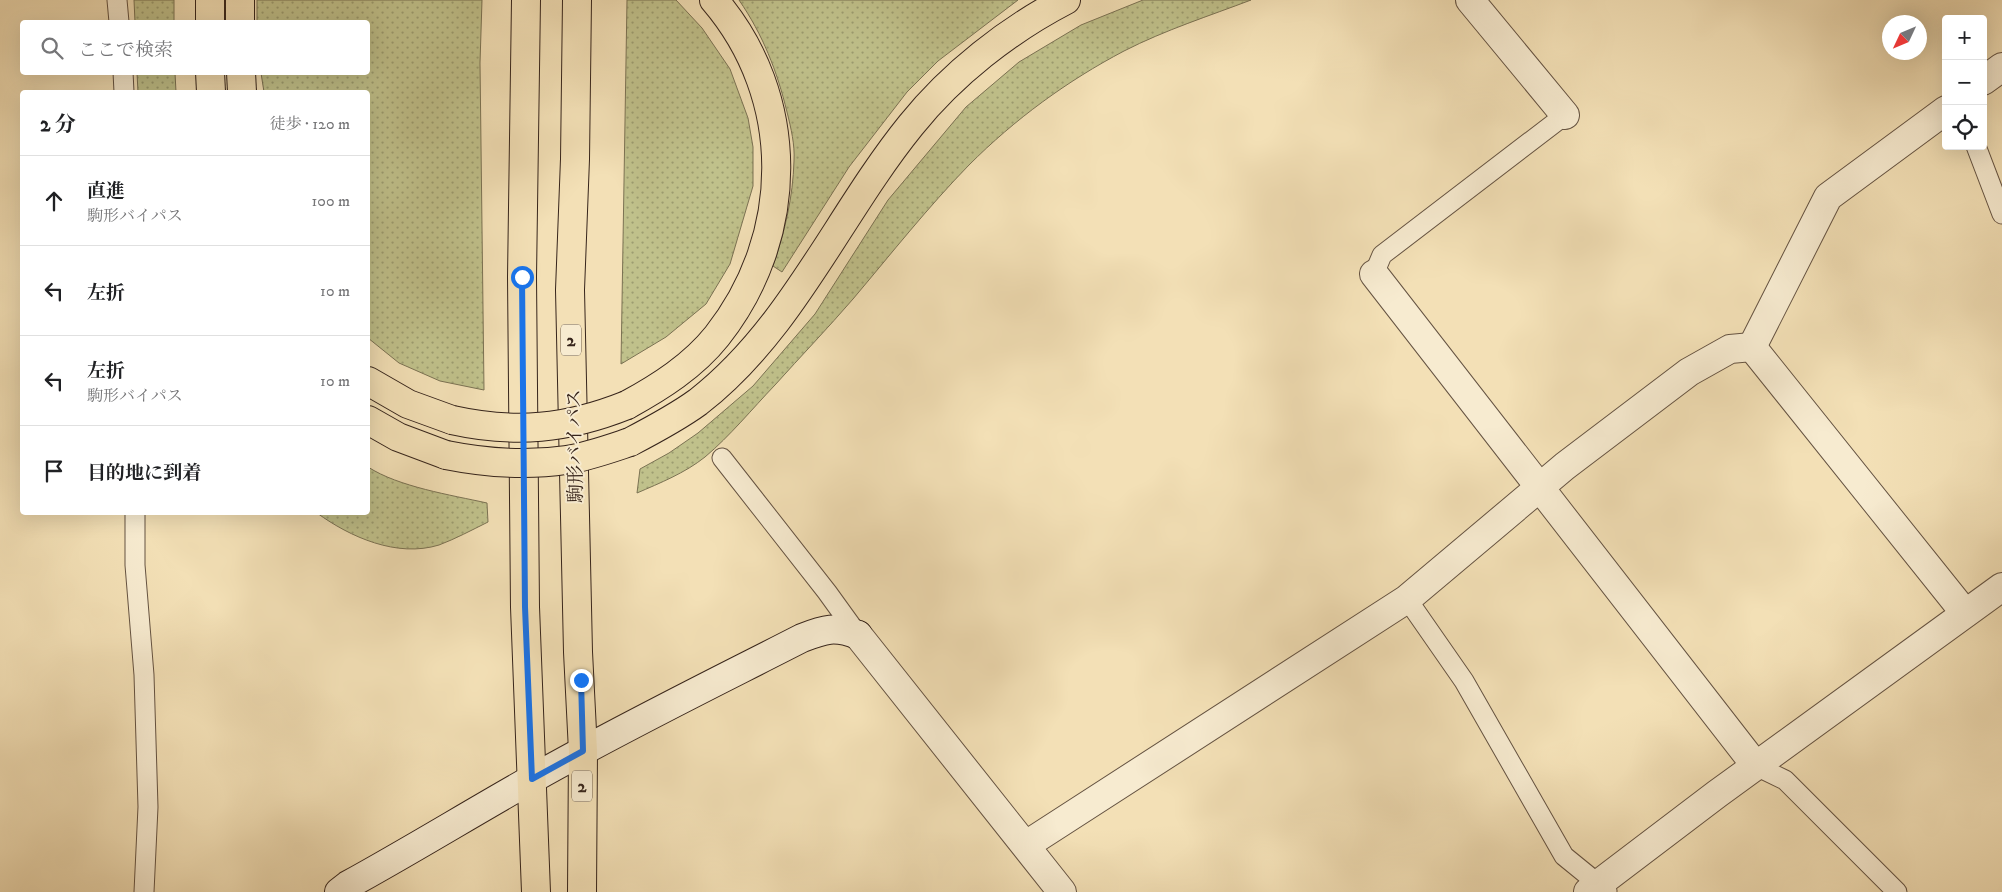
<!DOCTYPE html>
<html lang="ja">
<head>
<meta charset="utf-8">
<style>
	body { margin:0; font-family:"IM FELL DW Pica","Noto Serif JP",serif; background:#f6f6f6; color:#202124 }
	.controls { position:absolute; right:15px; top:15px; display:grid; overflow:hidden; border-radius:5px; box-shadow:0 5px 20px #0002 }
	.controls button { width:45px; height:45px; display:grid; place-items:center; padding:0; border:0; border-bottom:1px solid #e0e0e0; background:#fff; color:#202124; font:25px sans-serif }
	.compass { position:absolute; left:1882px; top:15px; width:45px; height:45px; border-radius:50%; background:#fff; box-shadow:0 5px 20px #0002; rotate:226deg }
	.stop { position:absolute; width:15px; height:15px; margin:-11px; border:4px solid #1a73e8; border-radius:50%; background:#fff }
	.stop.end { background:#1a73e8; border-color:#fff; box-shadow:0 1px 5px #0008 }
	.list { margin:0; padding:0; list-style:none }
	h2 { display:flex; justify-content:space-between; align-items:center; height:65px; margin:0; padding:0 20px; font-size:21px }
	h2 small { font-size:16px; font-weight:400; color:#757577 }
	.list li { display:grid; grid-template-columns:32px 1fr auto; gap:15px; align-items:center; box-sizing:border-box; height:90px; padding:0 20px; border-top:1px solid #e0e0e0 }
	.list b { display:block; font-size:19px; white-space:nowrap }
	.list p { margin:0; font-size:16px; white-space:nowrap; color:#757577 }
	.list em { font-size:16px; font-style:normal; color:#757577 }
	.icon { flex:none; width:28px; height:28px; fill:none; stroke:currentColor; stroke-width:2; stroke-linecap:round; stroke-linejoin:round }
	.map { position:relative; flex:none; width:2002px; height:892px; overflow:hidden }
	.search { position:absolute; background:#fff; box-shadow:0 5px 20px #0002; left:20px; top:20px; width:350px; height:55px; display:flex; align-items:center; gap:12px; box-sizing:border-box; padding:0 18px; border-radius:5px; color:#757577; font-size:19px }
	.panel { position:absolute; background:#fff; box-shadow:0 5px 20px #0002; left:20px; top:90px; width:350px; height:425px; border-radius:5px }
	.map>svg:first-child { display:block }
</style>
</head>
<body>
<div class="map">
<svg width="2002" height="892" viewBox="0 0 2002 892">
	<defs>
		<pattern id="grass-dots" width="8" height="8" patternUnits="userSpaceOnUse" patternTransform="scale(1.25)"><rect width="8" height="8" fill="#c0c18b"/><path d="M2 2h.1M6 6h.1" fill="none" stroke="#9d9d71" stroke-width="1.8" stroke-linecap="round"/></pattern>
	</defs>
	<rect width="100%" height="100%" fill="#f3e0b6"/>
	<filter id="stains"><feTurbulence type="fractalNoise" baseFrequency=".004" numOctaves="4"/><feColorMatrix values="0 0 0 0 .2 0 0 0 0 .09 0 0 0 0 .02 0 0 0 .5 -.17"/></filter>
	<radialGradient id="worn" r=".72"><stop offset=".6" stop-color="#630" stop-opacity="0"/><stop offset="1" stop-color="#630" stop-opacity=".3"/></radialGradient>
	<g fill="url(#grass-dots)" stroke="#7b7253">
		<polygon points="134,0 174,0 174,22 135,22"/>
		<polygon points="257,0 482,0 480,63 484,390 440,381 399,363 368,338 368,92 264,92 261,73 368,72 368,22 257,22"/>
		<polygon points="627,0 676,0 702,28 730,69 748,118 753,147 753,186 730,264 706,304 666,337 621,364"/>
		<path d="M739,0H1018L938,61L907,92L849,167L782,272L773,266C785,231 793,197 794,161C795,145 791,128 787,112C777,71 763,35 739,0Z"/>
		<path d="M1143,0H1251C1209,16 1165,30 1124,51C1067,81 1015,119 969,165C928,207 891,254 853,299C828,328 801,356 775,385C752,409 730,436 705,457C685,473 660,483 637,493L640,469L669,453L698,433L753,386L815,314L888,200L966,107L1019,62L1081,25Z"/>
		<polygon points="137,73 175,73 176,92 138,92"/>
		<path d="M368,467C399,487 451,495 487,503L488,522C472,530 455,539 439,545C397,558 350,537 317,513L368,512Z"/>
	</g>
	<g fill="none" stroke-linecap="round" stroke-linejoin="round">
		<defs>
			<g id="lane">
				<polyline points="117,0 119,22"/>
				<polyline points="123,72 124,92"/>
				<polyline points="1976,146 2002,214"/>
				<polyline points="1374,274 1382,255 1565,115"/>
				<polyline points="722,458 827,592 858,635"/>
				<polyline points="135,512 135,565 144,675 148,807 144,892"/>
				<polyline points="1407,599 1464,681 1564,856 1607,891"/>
				<polyline points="1756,766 1785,780 1897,892"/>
			</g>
			<g id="street">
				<polyline points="1470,0 1565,115"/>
				<polyline points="1983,81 2002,67"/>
				<polyline points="1374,274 1756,766"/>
				<polyline points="1752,347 1965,613"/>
				<polyline points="1752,347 1828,197 1946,110"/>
				<polyline points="858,635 1062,892"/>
				<polyline points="1026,845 1407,599 1565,466 1689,372 1730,349 1752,347"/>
				<polyline points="1588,892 1717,794 2002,587"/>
			</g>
			<path id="secondary" d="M339,892L348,885C410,851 470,814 532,779C620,729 712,684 802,638C825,629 835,626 858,635"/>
			<g id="primary">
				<polyline points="526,0 522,277 525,607 536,892"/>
				<polyline points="577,0 575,159 570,290 578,652 583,751 582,892"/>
			</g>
			<g id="highway">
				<polyline points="210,0 210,22"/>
				<polyline points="240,0 240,22"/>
				<polyline points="210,72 211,92"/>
				<polyline points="241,72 242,92"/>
				<polyline points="368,381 408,404 452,420"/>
				<path d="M627,405C660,387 693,366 717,336C796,236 797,97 714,0"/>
				<polyline points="368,420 398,437 446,455"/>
				<path d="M630,442C653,430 676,418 698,402C792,329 838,215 911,125C952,74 1008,30 1066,0"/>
			</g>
		</defs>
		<use href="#lane" stroke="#655342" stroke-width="21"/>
		<use href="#street" stroke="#655342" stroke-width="30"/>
		<use href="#secondary" stroke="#36241b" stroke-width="30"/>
		<use href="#primary" stroke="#36241b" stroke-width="30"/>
		<use href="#highway" stroke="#36241b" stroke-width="30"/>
		<use href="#lane" stroke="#f7ebd0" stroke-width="19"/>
		<use href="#street" stroke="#f7ebd0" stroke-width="28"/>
		<use href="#secondary" stroke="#f7ebd0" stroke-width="28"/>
		<use href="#primary" stroke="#f3e0b6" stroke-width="28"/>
		<use href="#highway" stroke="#f3e0b6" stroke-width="28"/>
		<defs>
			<g id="highway-bridge">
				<path d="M452,420C515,434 567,429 627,405"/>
				<path d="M446,455C486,463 525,466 566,460C587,457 609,449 630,442"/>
			</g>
		</defs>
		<use href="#highway-bridge" stroke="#36241b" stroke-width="30" stroke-linecap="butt"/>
		<use href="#highway-bridge" stroke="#f3e0b6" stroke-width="28"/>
	</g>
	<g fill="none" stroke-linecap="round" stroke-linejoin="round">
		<polyline stroke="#1a73e8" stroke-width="6" points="522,277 525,607 532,779 583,751 581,680"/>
	</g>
	<g text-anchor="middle" stroke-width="4" stroke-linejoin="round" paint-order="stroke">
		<g fill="#f7ebd0" stroke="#706051" stroke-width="1">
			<rect x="561" y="324.5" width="20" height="31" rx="4"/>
			<rect x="572" y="770.5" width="20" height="31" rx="4"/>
		</g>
		<g font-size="18" font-weight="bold" fill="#36241b">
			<text x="571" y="346">2</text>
			<text x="582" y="792">2</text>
		</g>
		<g font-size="19" fill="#36241b" stroke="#f7ebd0">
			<text transform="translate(574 446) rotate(-91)" y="7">駒形バイパス</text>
		</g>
	</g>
	<rect width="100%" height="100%" filter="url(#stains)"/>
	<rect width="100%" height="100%" fill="url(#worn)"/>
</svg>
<div class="controls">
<button>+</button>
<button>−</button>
<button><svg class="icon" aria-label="locate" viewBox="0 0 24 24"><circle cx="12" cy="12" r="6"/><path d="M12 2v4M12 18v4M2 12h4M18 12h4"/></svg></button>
</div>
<svg class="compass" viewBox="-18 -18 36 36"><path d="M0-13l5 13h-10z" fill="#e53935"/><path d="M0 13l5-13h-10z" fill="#757577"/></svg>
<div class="stop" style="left:522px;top:277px"></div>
<div class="stop end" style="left:581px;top:680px"></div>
<div class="search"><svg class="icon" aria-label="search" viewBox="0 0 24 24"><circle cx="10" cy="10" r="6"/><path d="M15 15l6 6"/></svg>ここで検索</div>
<section class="panel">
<h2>2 分<small>徒歩 · 120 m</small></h2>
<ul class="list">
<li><svg class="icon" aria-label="ahead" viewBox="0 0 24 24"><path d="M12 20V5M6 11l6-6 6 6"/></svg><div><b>直進</b><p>駒形バイパス</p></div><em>100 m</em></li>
<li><svg class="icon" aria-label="left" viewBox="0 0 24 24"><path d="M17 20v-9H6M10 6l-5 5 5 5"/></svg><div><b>左折</b></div><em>10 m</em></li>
<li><svg class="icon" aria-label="left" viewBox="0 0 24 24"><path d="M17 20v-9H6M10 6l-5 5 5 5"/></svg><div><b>左折</b><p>駒形バイパス</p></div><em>10 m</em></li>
<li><svg class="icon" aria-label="arrive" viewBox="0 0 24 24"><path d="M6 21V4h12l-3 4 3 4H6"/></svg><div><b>目的地に到着</b></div></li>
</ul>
</section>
</div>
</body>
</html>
